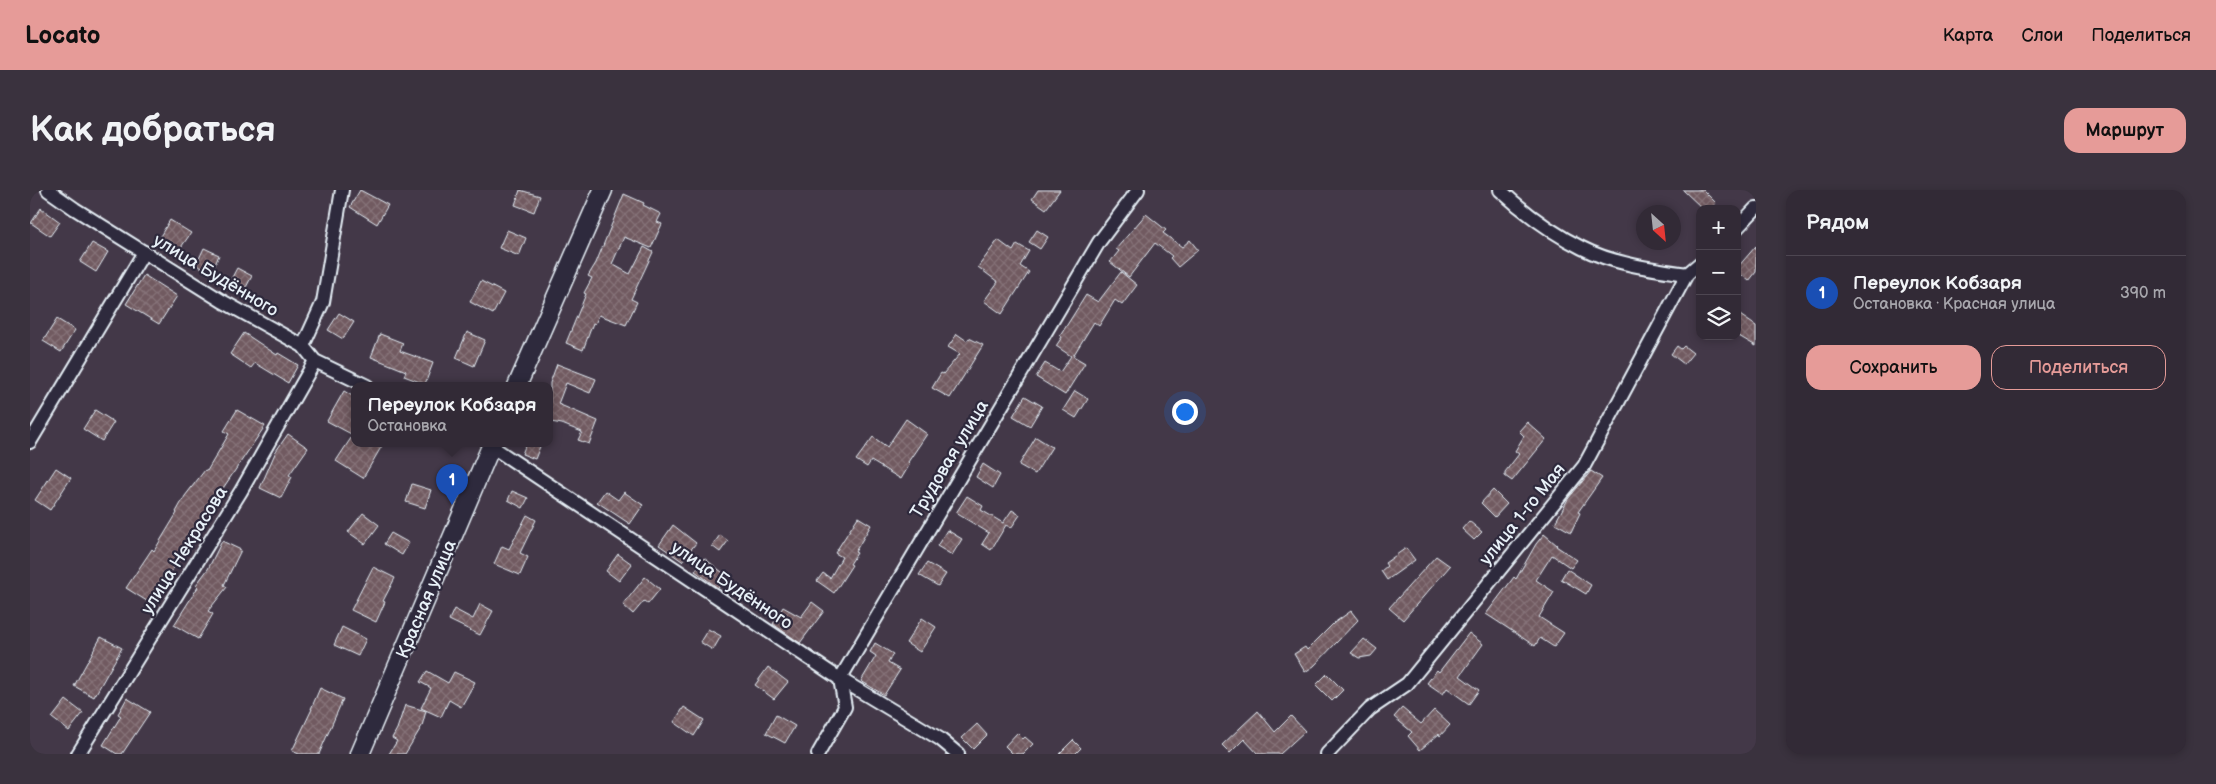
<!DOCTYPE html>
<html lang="ru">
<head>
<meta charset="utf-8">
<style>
	body { margin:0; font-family:"Balsamiq Sans",sans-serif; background:#3a323e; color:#f1f3f6 }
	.controls { position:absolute; right:15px; top:15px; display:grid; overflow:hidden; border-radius:10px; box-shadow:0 2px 8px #0003 }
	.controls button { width:45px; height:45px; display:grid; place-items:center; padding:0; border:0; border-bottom:1px solid #4d4651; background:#322a36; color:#f1f3f6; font:25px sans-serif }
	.compass { position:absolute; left:1606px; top:15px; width:45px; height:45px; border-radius:50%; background:#322a36; box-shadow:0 2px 8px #0003; rotate:153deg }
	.you { position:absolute; left:1154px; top:221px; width:18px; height:18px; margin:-12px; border:4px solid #fff; border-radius:50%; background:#1a73e8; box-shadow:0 0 0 8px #1a73e833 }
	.badge { display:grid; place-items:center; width:32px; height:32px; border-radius:50%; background:#e69b98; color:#fff; font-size:16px; font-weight:700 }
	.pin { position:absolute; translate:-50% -41px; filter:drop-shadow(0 1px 2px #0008) }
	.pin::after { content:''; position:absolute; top:26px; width:18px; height:15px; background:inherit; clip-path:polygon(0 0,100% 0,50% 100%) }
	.popup { position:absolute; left:321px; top:192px; width:202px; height:65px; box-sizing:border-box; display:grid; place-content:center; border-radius:10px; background:#322a36; filter:drop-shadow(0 1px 4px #0005); font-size:16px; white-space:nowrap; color:#a8a7ad }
	.popup b { font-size:19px; color:#f1f3f6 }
	.popup::after { content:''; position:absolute; left:50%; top:100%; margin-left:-10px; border:10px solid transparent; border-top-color:#322a36 }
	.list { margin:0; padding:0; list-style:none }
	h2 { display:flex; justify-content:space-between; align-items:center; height:65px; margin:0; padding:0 20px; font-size:21px }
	h2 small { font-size:16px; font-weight:400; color:#a8a7ad }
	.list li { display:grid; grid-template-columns:32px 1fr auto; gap:15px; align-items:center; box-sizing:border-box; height:75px; padding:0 20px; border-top:1px solid #4d4651 }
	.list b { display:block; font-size:19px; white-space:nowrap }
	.list p { margin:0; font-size:16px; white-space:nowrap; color:#a8a7ad }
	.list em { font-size:16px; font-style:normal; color:#a8a7ad }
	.actions { display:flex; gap:10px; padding:15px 20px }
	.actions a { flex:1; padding:11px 0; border:1px solid #e69b98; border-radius:15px; text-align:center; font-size:18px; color:#e69b98 }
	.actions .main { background:#e69b98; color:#111 }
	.icon { flex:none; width:28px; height:28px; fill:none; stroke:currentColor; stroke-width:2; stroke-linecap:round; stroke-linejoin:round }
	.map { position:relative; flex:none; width:1726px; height:564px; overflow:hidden; border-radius:15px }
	header { display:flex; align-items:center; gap:30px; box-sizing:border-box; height:70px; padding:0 25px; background:#e69b98; color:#111 }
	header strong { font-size:24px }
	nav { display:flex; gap:28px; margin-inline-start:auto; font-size:18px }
	.intro { display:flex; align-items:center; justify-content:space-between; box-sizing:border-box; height:120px; padding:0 30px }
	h1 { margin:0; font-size:35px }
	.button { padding:12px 22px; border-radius:15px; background:#e69b98; color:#111; font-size:18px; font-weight:700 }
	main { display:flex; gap:30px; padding:0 30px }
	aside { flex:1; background:#322a36; border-radius:15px; box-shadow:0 2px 8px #0003 }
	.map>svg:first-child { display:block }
</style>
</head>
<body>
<header>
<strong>Locato</strong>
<nav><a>Карта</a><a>Слои</a><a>Поделиться</a></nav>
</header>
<div class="intro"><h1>Как добраться</h1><a class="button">Маршрут</a></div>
<main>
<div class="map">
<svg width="1726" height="564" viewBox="0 0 1726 564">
	<defs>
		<pattern id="building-cross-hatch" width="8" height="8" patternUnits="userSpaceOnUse" patternTransform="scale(1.25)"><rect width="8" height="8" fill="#715a60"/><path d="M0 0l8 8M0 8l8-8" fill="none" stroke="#857278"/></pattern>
	</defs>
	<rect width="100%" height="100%" fill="#433848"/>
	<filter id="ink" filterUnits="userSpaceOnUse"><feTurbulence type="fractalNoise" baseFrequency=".02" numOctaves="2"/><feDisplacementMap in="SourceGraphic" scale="10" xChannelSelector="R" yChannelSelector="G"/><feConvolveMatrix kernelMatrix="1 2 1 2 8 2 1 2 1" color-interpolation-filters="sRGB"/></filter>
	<g filter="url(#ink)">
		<g fill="url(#building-cross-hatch)" stroke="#e8f1f8">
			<polygon points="330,0 358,15 347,34 320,17"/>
			<polygon points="490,0 510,6 504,22 485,15"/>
			<polygon points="1008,0 1030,0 1016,19 1002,9"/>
			<polygon points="1653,0 1673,0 1686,13 1681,19 1673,19"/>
			<polygon points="594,4 614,13 613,15 631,24 627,32 632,34 621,58 594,47 582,74 600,84 614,57 623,62 601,109 607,112 596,135 569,125 565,134 563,133 553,160 536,153 556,104 554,103 562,88 558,86 566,73"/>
			<polygon points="11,18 30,32 20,46 1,33"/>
			<polygon points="1116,24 1136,40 1133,43 1152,57 1160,50 1168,60 1148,77 1140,68 1142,66 1125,53 1099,87 1080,72 1089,61 1086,59"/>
			<polygon points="140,30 161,43 149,60 129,48"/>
			<polygon points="477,40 496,48 489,66 469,58"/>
			<polygon points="1007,40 1018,47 1010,59 999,52"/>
			<polygon points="968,50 983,61 987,54 999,61 990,76 999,82 972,124 954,111 968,92 948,77"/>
			<polygon points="62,53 78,62 66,82 50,72"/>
			<polygon points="1726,56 1726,82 1719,91 1707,81 1707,78"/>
			<polygon points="174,58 189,65 182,82 166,75"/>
			<polygon points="207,78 222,86 214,101 199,93"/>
			<polygon points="1091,82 1107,95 1092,115 1085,110 1069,136 1064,132 1043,166 1055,173 1035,205 1006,187 1015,173 1030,182 1041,166 1026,156 1032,147 1030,146 1056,105 1068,112"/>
			<polygon points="114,85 147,106 129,134 96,114"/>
			<polygon points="451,91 474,103 463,124 440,112"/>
			<polygon points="309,123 324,132 313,149 298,140"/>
			<polygon points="1707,123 1726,136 1726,156 1707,145"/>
			<polygon points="27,129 45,140 31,162 13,151"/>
			<polygon points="437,142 455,150 444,176 426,168"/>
			<polygon points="214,143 247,165 248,163 268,175 258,193 225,173 221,178 200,164"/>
			<polygon points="350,144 373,153 370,161 403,173 395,194 374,186 376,181 341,167"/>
			<polygon points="927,144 937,151 939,148 953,155 920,208 902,198 911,183 913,184 930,164 918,157"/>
			<polygon points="1647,156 1651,159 1654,156 1663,163 1654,174 1641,164"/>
			<polygon points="527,174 566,189 560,203 536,193 528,214 568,231 559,254 548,250 552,242 532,234 521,232 520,233 520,193"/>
			<polygon points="314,201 324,207 324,254 353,254 333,288 306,271 323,245 297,231"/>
			<polygon points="1045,201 1058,209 1046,228 1033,220"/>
			<polygon points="995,206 1012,216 1000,236 983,226"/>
			<polygon points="65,220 84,232 72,251 53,239"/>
			<polygon points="207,220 235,236 181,316 153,364 120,413 96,398 122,359 124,361 147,323 146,322 155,306 175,280 177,281 199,244 194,241"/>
			<polygon points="876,229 897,244 878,272 880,274 871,289 841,271 837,277 826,270 843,247 857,257"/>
			<polygon points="1497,232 1516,249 1482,291 1475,286 1475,282 1489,264 1485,261 1494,246 1489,241"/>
			<polygon points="258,244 278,258 259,285 262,287 251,308 230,298 246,261"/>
			<polygon points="1006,247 1022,257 1005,284 989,275"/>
			<polygon points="496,254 511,254 505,269 492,264"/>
			<polygon points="953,274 970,285 963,298 946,287"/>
			<polygon points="26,278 41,288 20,320 5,310"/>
			<polygon points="1561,281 1572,288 1548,322 1550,323 1541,342 1525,333 1538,309"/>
			<polygon points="382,294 401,300 395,318 376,312"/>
			<polygon points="1463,300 1477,314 1465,327 1451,313"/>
			<polygon points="482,301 498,308 493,318 478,310"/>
			<polygon points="575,301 588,310 594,302 613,315 600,334 567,312"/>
			<polygon points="937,306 953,316 951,320 973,333 982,320 990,325 981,338 976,335 961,360 952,354 959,343 926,323"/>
			<polygon points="333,323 349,335 335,354 318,342"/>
			<polygon points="497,325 506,330 490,363 498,367 490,385 464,374 472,356 479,359"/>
			<polygon points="828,327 841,335 825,362 827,363 820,374 822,375 804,403 787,391 793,383 800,388 812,367 805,363"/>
			<polygon points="1439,331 1452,342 1444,350 1432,339"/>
			<polygon points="643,335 666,353 652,371 629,355"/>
			<polygon points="917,340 932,349 922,365 907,356"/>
			<polygon points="361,343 379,353 372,365 354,354"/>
			<polygon points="1514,344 1527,355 1526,356 1547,370 1541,378 1522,365 1506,390 1524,402 1509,427 1534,443 1524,457 1510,448 1505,456 1456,424 1484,387 1486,389 1506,354"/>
			<polygon points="690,345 698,351 690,362 682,356"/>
			<polygon points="192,351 211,360 194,395 197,397 178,421 183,424 168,449 144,435 168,397 166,395 178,379"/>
			<polygon points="1376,358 1385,370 1357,390 1351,381 1357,376 1355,373"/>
			<polygon points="588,364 602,374 589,391 576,381"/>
			<polygon points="1406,366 1420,376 1373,430 1359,418"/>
			<polygon points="674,368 697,386 688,398 665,381"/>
			<polygon points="897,373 916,384 908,396 889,385"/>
			<polygon points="343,377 365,388 353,411 355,412 346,432 321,420"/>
			<polygon points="1537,379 1561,395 1556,404 1531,389"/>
			<polygon points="615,387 630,399 618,414 614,411 603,424 593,415"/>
			<polygon points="782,412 794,421 770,453 743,434 753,417 771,427"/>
			<polygon points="450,414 463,421 450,445 419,430 424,419 443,429"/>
			<polygon points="1321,421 1328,430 1284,476 1275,482 1264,464 1275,457 1277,460 1304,433"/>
			<polygon points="892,428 906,437 890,462 876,453"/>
			<polygon points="312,437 336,449 328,466 304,455"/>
			<polygon points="678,439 691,446 683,460 670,452"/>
			<polygon points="1439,443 1453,454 1430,486 1449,500 1439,514 1417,498 1413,504 1397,493 1407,480 1409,482"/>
			<polygon points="71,447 92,458 64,507 44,496"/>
			<polygon points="1334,449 1347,459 1341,466 1329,468 1321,463"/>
			<polygon points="845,453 863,464 858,473 870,480 854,505 831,491 846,466 840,462"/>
			<polygon points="738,477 758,492 744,509 725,495"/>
			<polygon points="397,481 418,493 424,482 445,492 431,517 419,510 411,527 391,518 401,498 390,492"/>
			<polygon points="1297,484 1313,500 1302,511 1286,495"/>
			<polygon points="290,498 313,509 289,564 269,564 262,561 282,519 281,519"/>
			<polygon points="97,508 120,522 92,564 87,564 73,555 91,526 88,524"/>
			<polygon points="36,510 53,523 39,541 22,528"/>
			<polygon points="375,515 396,521 392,536 375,564 359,564 367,551 362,548 367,539"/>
			<polygon points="654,517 674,530 664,546 644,532"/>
			<polygon points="1372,518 1391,534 1404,520 1420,535 1410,546 1409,544 1390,560 1378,546 1382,542 1364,527"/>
			<polygon points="1228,521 1245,542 1261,526 1275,541 1250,564 1228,564 1214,549 1200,563 1192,555"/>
			<polygon points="746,525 765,536 755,553 736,543"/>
			<polygon points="947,534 957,545 943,559 932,548"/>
			<polygon points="987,543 993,549 995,547 1003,554 993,564 983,564 975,556"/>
			<polygon points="1043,550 1051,558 1045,564 1029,564"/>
		</g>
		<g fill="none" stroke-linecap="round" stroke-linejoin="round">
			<defs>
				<g id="minor">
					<polyline points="18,0 45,19 192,111 273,156 285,171 337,196"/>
					<path d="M1470,0C1495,23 1522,43 1552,58C1583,74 1623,79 1657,84"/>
					<polyline points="1707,38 1726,18"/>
					<polyline points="273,156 293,112 312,0"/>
					<polyline points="0,252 114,62"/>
					<polyline points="458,254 810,489 910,549 928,564"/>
					<polyline points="48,564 211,301 285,171"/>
					<polyline points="788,564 815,517 810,489 1069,52 1108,0"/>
					<polyline points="1297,564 1340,519 1377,494 1554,276 1657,84 1670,73"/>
				</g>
				<g id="secondary">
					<polyline points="487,196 573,0"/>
					<polyline points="330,564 462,254"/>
				</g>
			</defs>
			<use href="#minor" stroke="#e8f1f8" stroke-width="16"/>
			<use href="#secondary" stroke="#e8f1f8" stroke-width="21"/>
			<use href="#minor" stroke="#2f2a3d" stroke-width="12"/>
			<use href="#secondary" stroke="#2f2a3d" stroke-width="18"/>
		</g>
	</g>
	<g text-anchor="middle" stroke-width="4.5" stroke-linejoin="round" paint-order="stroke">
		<g font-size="18" fill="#e8f1f8" stroke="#2f2a3d">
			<text transform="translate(186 85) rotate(31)" y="6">улица Будённого</text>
			<text transform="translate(919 269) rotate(-59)" y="6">Трудовая улица</text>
			<text transform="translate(1492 324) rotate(-51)" y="6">улица 1-го Мая</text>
			<text transform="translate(154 360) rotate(-58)" y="6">улица Некрасова</text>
			<text transform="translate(702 395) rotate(34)" y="6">улица Будённого</text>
			<text transform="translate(396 409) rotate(-67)" y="6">Красная улица</text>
		</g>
	</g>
</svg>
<div class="controls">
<button>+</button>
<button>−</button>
<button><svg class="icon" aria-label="layers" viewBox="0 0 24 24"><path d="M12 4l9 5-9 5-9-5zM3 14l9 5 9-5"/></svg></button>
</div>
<svg class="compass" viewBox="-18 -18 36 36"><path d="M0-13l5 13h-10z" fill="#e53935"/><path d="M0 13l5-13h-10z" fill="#a8a7ad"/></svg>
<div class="you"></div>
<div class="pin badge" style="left:422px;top:315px;background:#1a4fb4">1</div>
<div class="popup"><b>Переулок Кобзаря</b>Остановка</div>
</div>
<aside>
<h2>Рядом<small></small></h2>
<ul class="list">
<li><span class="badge" style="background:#1a4fb4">1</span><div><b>Переулок Кобзаря</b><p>Остановка · Красная улица</p></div><em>390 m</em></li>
</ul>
<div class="actions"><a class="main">Сохранить</a><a>Поделиться</a></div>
</aside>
</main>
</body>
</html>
